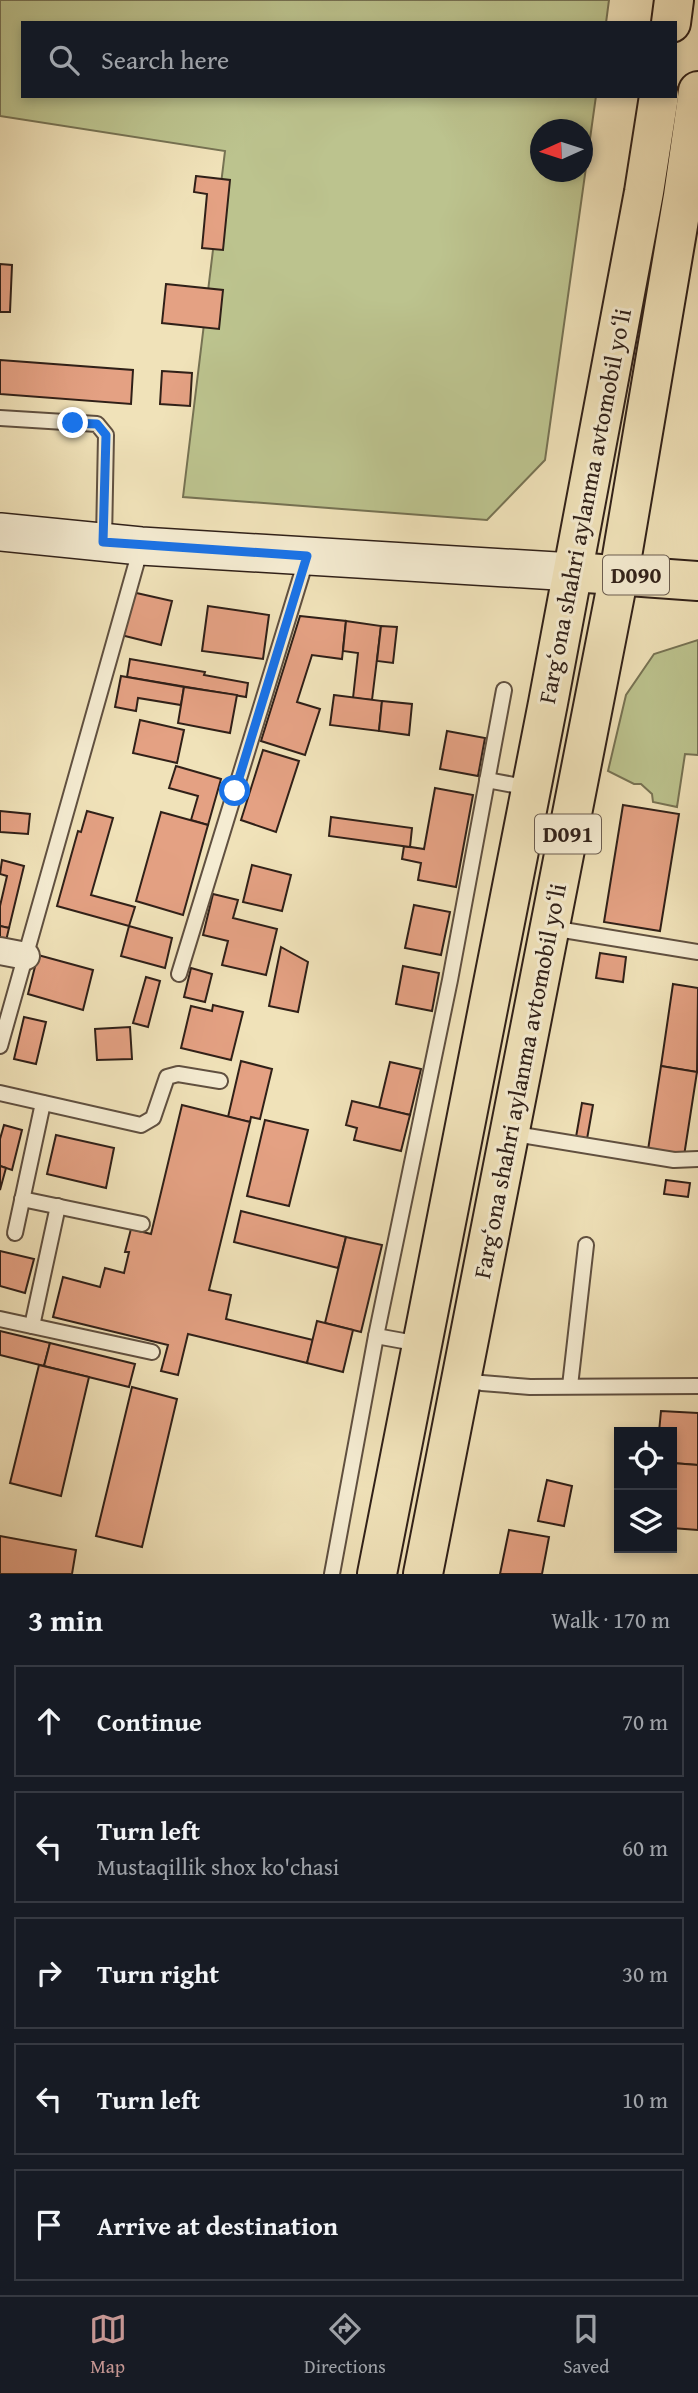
<!DOCTYPE html>
<html lang="en">
<head>
<meta charset="utf-8">
<style>
	body { margin:0; font-family:"Gentium Book Plus",serif; background:#242831; color:#f1f3f6 }
	.controls { position:absolute; right:21px; bottom:21px; display:grid; overflow:hidden; border-radius:0px; box-shadow:0 4px 10px #0003 }
	.controls button { width:63px; height:63px; display:grid; place-items:center; padding:0; border:0; border-bottom:2px solid #363941; background:#171b24; color:#f1f3f6; font:35px sans-serif }
	.compass { position:absolute; left:530px; top:119px; width:63px; height:63px; border-radius:50%; background:#171b24; box-shadow:0 4px 10px #0003; rotate:267deg }
	.stop { position:absolute; width:21px; height:21px; margin:-16px; border:5px solid #1a73e8; border-radius:50%; background:#fff }
	.stop.end { background:#1a73e8; border-color:#fff; box-shadow:0 2px 7px #0008 }
	.list { margin:0; padding:0; list-style:none }
	h2 { display:flex; justify-content:space-between; align-items:center; height:91px; margin:0; padding:0 28px; font-size:30px }
	h2 small { font-size:23px; font-weight:400; color:#9ea1a6 }
	.list li { display:grid; grid-template-columns:46px 1fr auto; gap:21px; align-items:center; box-sizing:border-box; height:112px; margin:0 14px 14px; padding:0 14px; border:2px solid #363941; border-radius:0px }
	.list b { display:block; font-size:26px; white-space:nowrap }
	.list p { margin:0; font-size:23px; white-space:nowrap; color:#9ea1a6 }
	.list em { font-size:23px; font-style:normal; color:#9ea1a6 }
	.icon { flex:none; width:38px; height:38px; fill:none; stroke:currentColor; stroke-width:2; stroke-linecap:round; stroke-linejoin:round }
	.map { position:relative; flex:none; width:698px; height:1574px; overflow:hidden }
	.search { position:absolute; background:#171b24; box-shadow:0 4px 10px #0003; left:21px; right:21px; top:21px; height:77px; display:flex; align-items:center; gap:18px; box-sizing:border-box; padding:0 24px; border-radius:0px; color:#9ea1a6; font-size:26px }
	.sheet { height:721px; background:#171b24 }
	nav { display:flex; justify-content:space-around; align-items:center; box-sizing:border-box; height:98px; border-top:2px solid #363941; background:#171b24; font-size:19px; color:#9ea1a6 }
	nav a { display:grid; justify-items:center; gap:4px }
	nav .on { color:#c59692 }
	.map>svg:first-child { display:block }
</style>
</head>
<body>
<div class="map">
<svg width="698" height="1574" viewBox="0 0 698 1574">
	<rect width="100%" height="100%" fill="#f0e2b9"/>
	<filter id="stains"><feTurbulence type="fractalNoise" baseFrequency=".00286" numOctaves="4"/><feColorMatrix values="0 0 0 0 .2 0 0 0 0 .09 0 0 0 0 .02 0 0 0 .5 -.17"/></filter>
	<radialGradient id="worn" r=".72"><stop offset=".6" stop-color="#630" stop-opacity="0"/><stop offset="1" stop-color="#630" stop-opacity=".3"/></radialGradient>
	<g fill="#bcc38e" stroke="#767253" stroke-width="2" fill-rule="evenodd">
		<path d="M0,0H609L606,23H23V96H596L545,460L487,520L183,497L225,151L0,116ZM540,130H582V172H540Z"/>
		<polygon points="698,640 698,755 685,754 677,807 653,802 652,794 641,784 634,784 608,771 626,695 654,654"/>
	</g>
	<g fill="#e4a183" stroke="#302018" stroke-width="2">
		<polygon points="196,176 230,180 223,250 202,248 207,194 194,192"/>
		<polygon points="0,264 12,265 10,312 0,312"/>
		<polygon points="166,284 223,290 219,329 162,323"/>
		<polygon points="0,360 133,370 131,404 0,394"/>
		<polygon points="162,371 192,373 190,406 160,404"/>
		<polygon points="132,592 172,601 161,645 121,635"/>
		<polygon points="208,606 269,615 263,659 202,651"/>
		<polygon points="300,616 346,621 342,659 312,655 297,702 320,709 305,755 261,741"/>
		<polygon points="346,621 381,626 372,700 353,698 358,653 343,651"/>
		<polygon points="381,626 397,627 393,663 377,661"/>
		<polygon points="130,659 205,672 204,675 248,683 246,697 127,677"/>
		<polygon points="121,676 184,687 181,705 138,698 136,711 115,707"/>
		<polygon points="184,687 237,695 230,733 178,723"/>
		<polygon points="334,695 382,701 379,731 330,725"/>
		<polygon points="382,701 412,704 409,735 379,731"/>
		<polygon points="140,720 184,730 177,763 133,753"/>
		<polygon points="447,731 485,738 478,776 440,769"/>
		<polygon points="263,750 299,761 276,832 241,820"/>
		<polygon points="176,766 221,779 208,825 191,820 198,796 169,788"/>
		<polygon points="435,788 473,795 456,887 418,880 421,863 402,859 404,846 424,849"/>
		<polygon points="623,805 679,814 660,931 604,922"/>
		<polygon points="0,811 30,814 28,834 0,832"/>
		<polygon points="87,811 113,818 91,895 135,907 129,926 57,906 78,831 81,832"/>
		<polygon points="161,812 208,825 183,915 136,901"/>
		<polygon points="331,817 412,828 410,847 329,836"/>
		<polygon points="2,860 24,866 9,928 0,926 0,906 7,876 0,874"/>
		<polygon points="252,865 291,875 282,911 243,902"/>
		<polygon points="213,894 238,900 233,918 277,929 266,975 222,965 228,941 203,935"/>
		<polygon points="414,905 450,912 441,955 405,948"/>
		<polygon points="0,926 9,928 6,941 0,939"/>
		<polygon points="129,926 172,938 165,968 121,956"/>
		<polygon points="281,947 308,962 298,1012 269,1006"/>
		<polygon points="600,953 626,957 623,982 596,978"/>
		<polygon points="38,955 93,970 83,1010 28,994"/>
		<polygon points="403,966 439,973 432,1011 396,1004"/>
		<polygon points="191,968 212,974 205,1002 184,997"/>
		<polygon points="146,977 160,981 148,1027 133,1023"/>
		<polygon points="673,984 698,988 697,1072 661,1066"/>
		<polygon points="213,1005 243,1012 231,1060 181,1048 191,1006 212,1011"/>
		<polygon points="24,1017 46,1022 36,1064 14,1059"/>
		<polygon points="130,1027 132,1059 97,1060 95,1029"/>
		<polygon points="241,1061 272,1069 260,1119 251,1117 250,1122 228,1117"/>
		<polygon points="390,1062 421,1069 410,1115 379,1108"/>
		<polygon points="661,1066 697,1072 684,1156 648,1150"/>
		<polygon points="352,1101 410,1115 401,1151 354,1140 357,1128 346,1125"/>
		<polygon points="582,1103 593,1105 587,1139 576,1137"/>
		<polygon points="182,1105 250,1122 209,1290 231,1295 226,1319 313,1340 307,1363 188,1334 178,1375 161,1371 168,1345 53,1317 63,1277 100,1287 105,1268 124,1273 129,1252 125,1252 131,1229 151,1234"/>
		<polygon points="265,1120 308,1130 289,1206 247,1196"/>
		<polygon points="4,1125 22,1130 12,1170 0,1166 0,1139"/>
		<polygon points="56,1135 114,1148 106,1188 47,1174"/>
		<polygon points="0,1166 6,1168 0,1190"/>
		<polygon points="666,1180 690,1183 688,1197 664,1194"/>
		<polygon points="241,1211 346,1237 338,1268 234,1242"/>
		<polygon points="346,1237 382,1245 361,1332 325,1323"/>
		<polygon points="0,1251 34,1259 25,1293 0,1286"/>
		<polygon points="317,1321 353,1330 343,1372 307,1363"/>
		<polygon points="0,1331 50,1343 44,1366 0,1355"/>
		<polygon points="50,1343 135,1364 129,1387 44,1366"/>
		<polygon points="39,1365 89,1377 61,1496 10,1483"/>
		<polygon points="132,1387 177,1399 142,1547 96,1536"/>
		<polygon points="661,1411 698,1413 698,1465 672,1463 672,1432 659,1432"/>
		<polygon points="672,1463 698,1465 698,1530 672,1528"/>
		<polygon points="547,1480 572,1486 564,1526 538,1521"/>
		<polygon points="509,1530 549,1537 542,1574 500,1574"/>
		<polygon points="0,1536 76,1550 72,1574 0,1574"/>
	</g>
	<g fill="none" stroke-linecap="round" stroke-linejoin="round">
		<defs>
			<g id="lane">
				<polyline points="0,418 97,424 106,435 104,540"/>
				<polyline points="487,780 530,788"/>
				<polyline points="551,928 698,952"/>
				<polyline points="179,974 307,557"/>
				<polyline points="0,1046 141,547"/>
				<polyline points="0,1093 141,1125 153,1118 167,1077 178,1074 220,1081"/>
				<polyline points="509,1133 674,1160 698,1159"/>
				<polyline points="22,1199 142,1224"/>
				<polyline points="15,1233 43,1103"/>
				<polyline points="0,1319 152,1352"/>
				<polyline points="32,1326 58,1206"/>
				<polyline points="376,1336 420,1344"/>
				<polyline points="462,1379 482,1383 530,1387 698,1386"/>
				<polyline points="570,1386 586,1245"/>
				<polyline points="332,1574 376,1336 450,980 504,690"/>
			</g>
			<polyline id="street" points="0,951 26,956"/>
			<polyline id="secondary" points="0,532 141,546 573,572"/>
			<polyline id="primary" points="573,572 698,581"/>
			<g id="highway">
				<polyline points="671,23 674,0"/>
				<polyline points="377,1574 548,703 644,192 659,96"/>
				<polyline points="423,1574 619,574 683,196 698,91"/>
			</g>
		</defs>
		<use href="#lane" stroke="#605040" stroke-width="18"/>
		<use href="#street" stroke="#605040" stroke-width="30"/>
		<use href="#secondary" stroke="#302018" stroke-width="40"/>
		<use href="#primary" stroke="#302018" stroke-width="42"/>
		<use href="#highway" stroke="#302018" stroke-width="42"/>
		<use href="#lane" stroke="#f5ecd2" stroke-width="14"/>
		<use href="#street" stroke="#f5ecd2" stroke-width="26"/>
		<use href="#secondary" stroke="#f5ecd2" stroke-width="37"/>
		<use href="#primary" stroke="#f0e2b9" stroke-width="38"/>
		<use href="#highway" stroke="#f0e2b9" stroke-width="38"/>
	</g>
	<g fill="none" stroke-linecap="round" stroke-linejoin="round">
		<polyline stroke="#1a73e8" stroke-width="9" points="73,423 97,424 106,435 103,542 307,556 235,791"/>
	</g>
	<g text-anchor="middle" stroke-width="6" stroke-linejoin="round" paint-order="stroke">
		<g fill="#f5ecd2" stroke="#6b5d50" stroke-width="2">
			<rect x="603" y="555.5" width="66" height="39" rx="5"/>
			<rect x="535" y="814.5" width="66" height="39" rx="5"/>
		</g>
		<g font-size="23" font-weight="bold" fill="#302018">
			<text x="636" y="583">D090</text>
			<text x="568" y="842">D091</text>
		</g>
		<g font-size="24" fill="#302018" stroke="#f5ecd2">
			<text transform="translate(585 506) rotate(-79)" y="8">Fargʻona shahri aylanma avtomobil yoʻli</text>
			<text transform="translate(520 1081) rotate(-79)" y="8">Fargʻona shahri aylanma avtomobil yoʻli</text>
		</g>
	</g>
	<rect width="100%" height="100%" filter="url(#stains)"/>
	<rect width="100%" height="100%" fill="url(#worn)"/>
</svg>
<div class="controls">
<button><svg class="icon" aria-label="locate" viewBox="0 0 24 24"><circle cx="12" cy="12" r="6"/><path d="M12 2v4M12 18v4M2 12h4M18 12h4"/></svg></button>
<button><svg class="icon" aria-label="layers" viewBox="0 0 24 24"><path d="M12 4l9 5-9 5-9-5zM3 14l9 5 9-5"/></svg></button>
</div>
<svg class="compass" viewBox="-18 -18 36 36"><path d="M0-13l5 13h-10z" fill="#e53935"/><path d="M0 13l5-13h-10z" fill="#9ea1a6"/></svg>
<div class="stop" style="left:235px;top:791px"></div>
<div class="stop end" style="left:73px;top:423px"></div>
<div class="search"><svg class="icon" aria-label="search" viewBox="0 0 24 24"><circle cx="10" cy="10" r="6"/><path d="M15 15l6 6"/></svg>Search here</div>
</div>
<section class="sheet">
<h2>3 min<small>Walk · 170 m</small></h2>
<ul class="list">
<li><svg class="icon" aria-label="ahead" viewBox="0 0 24 24"><path d="M12 20V5M6 11l6-6 6 6"/></svg><div><b>Continue</b></div><em>70 m</em></li>
<li><svg class="icon" aria-label="left" viewBox="0 0 24 24"><path d="M17 20v-9H6M10 6l-5 5 5 5"/></svg><div><b>Turn left</b><p>Mustaqillik shox ko'chasi</p></div><em>60 m</em></li>
<li><svg class="icon" aria-label="right" viewBox="0 0 24 24"><path d="M7 20v-9h11M14 6l5 5-5 5"/></svg><div><b>Turn right</b></div><em>30 m</em></li>
<li><svg class="icon" aria-label="left" viewBox="0 0 24 24"><path d="M17 20v-9H6M10 6l-5 5 5 5"/></svg><div><b>Turn left</b></div><em>10 m</em></li>
<li><svg class="icon" aria-label="arrive" viewBox="0 0 24 24"><path d="M6 21V4h12l-3 4 3 4H6"/></svg><div><b>Arrive at destination</b></div></li>
</ul>
</section>
<nav>
<a class="on"><svg class="icon" aria-label="map" viewBox="0 0 24 24"><path d="M3 6l6-2 6 2 6-2v14l-6 2-6-2-6 2zM9 4v14M15 6v14"/></svg>Map</a>
<a><svg class="icon" aria-label="directions" viewBox="0 0 24 24"><path d="M12 3l9 9-9 9-9-9zM9 14v-3h6M13 9l2 2-2 2"/></svg>Directions</a>
<a><svg class="icon" aria-label="saved" viewBox="0 0 24 24"><path d="M7 4h10v16l-5-4-5 4z"/></svg>Saved</a>
</nav>
</body>
</html>
